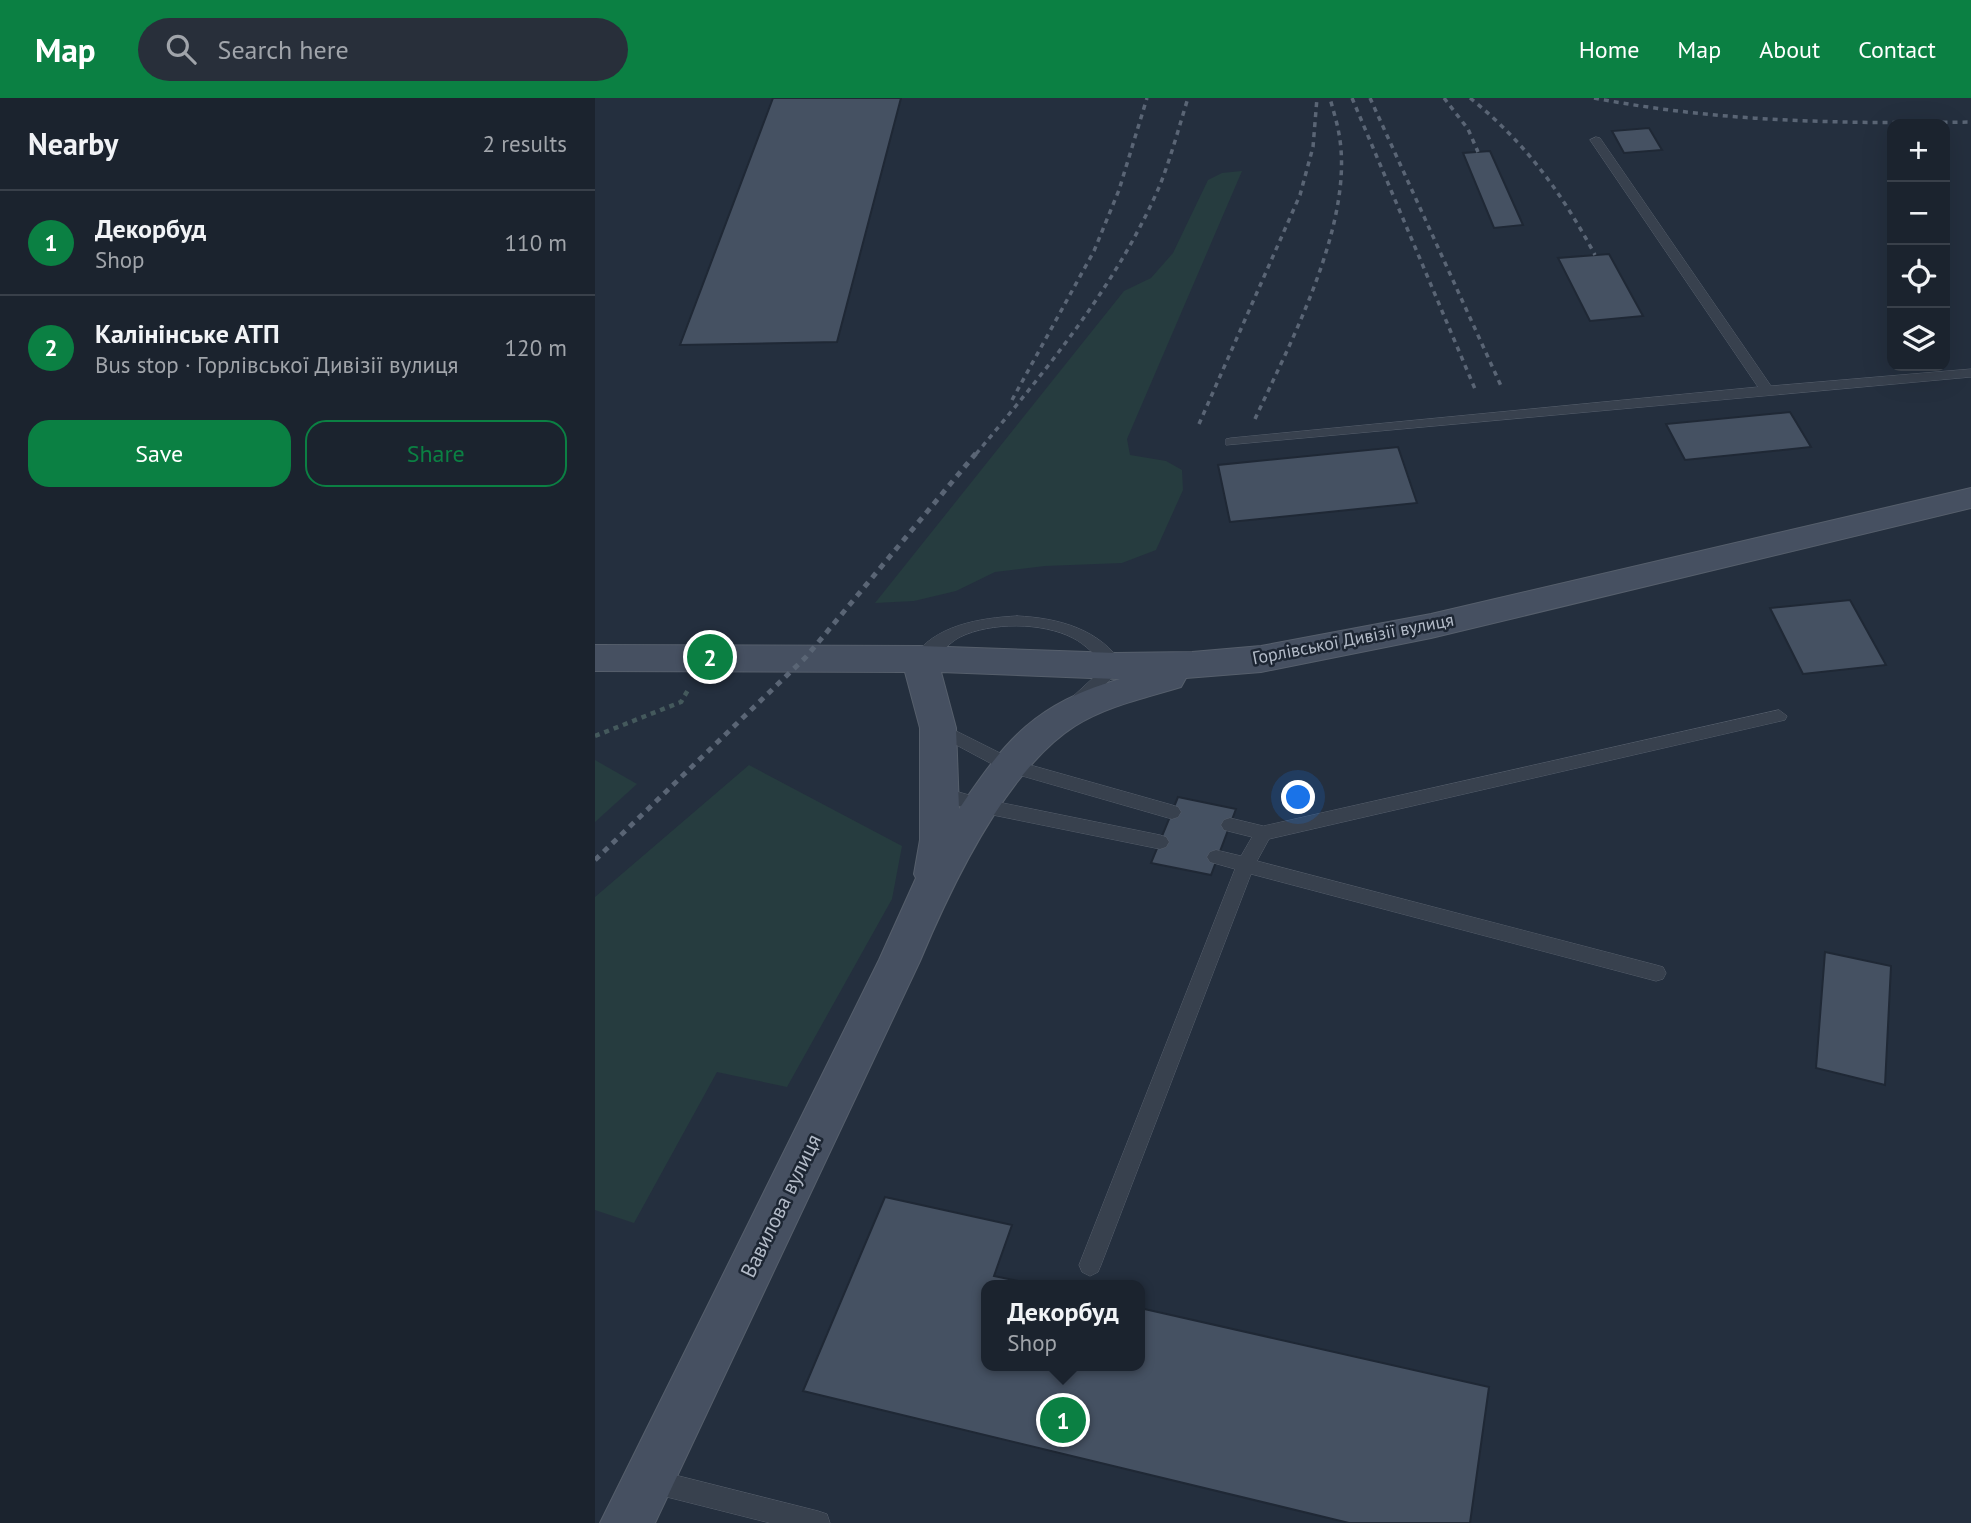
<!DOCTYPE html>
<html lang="en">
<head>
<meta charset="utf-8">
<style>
	body { margin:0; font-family:"PT Sans",sans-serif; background:#282f3a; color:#f1f3f6 }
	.controls { position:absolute; right:21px; top:21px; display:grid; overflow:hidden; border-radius:14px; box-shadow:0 7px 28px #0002 }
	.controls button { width:63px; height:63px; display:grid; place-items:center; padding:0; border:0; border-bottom:2px solid #39404a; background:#1b232e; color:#f1f3f6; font:35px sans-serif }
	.you { position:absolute; left:704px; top:700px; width:24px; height:24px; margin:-18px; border:5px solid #fff; border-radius:50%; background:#1a73e8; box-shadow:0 0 0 10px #1a73e833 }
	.badge { display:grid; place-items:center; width:46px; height:46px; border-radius:50%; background:#0b8043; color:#fff; font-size:23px; font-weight:700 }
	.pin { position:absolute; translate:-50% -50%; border:4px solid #fff; box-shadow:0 2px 7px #0006 }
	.popup { position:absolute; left:386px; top:1182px; width:164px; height:91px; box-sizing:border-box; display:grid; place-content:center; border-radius:14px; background:#1b232e; filter:drop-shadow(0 2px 5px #0005); font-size:23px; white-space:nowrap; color:#a0a4aa }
	.popup b { font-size:26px; color:#f1f3f6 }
	.popup::after { content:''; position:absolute; left:50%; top:100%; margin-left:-14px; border:14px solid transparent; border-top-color:#1b232e }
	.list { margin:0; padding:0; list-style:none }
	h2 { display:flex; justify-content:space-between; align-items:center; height:91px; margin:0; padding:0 28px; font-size:30px }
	h2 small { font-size:23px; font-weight:400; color:#a0a4aa }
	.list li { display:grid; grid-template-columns:46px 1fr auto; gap:21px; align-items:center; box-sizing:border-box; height:105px; padding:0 28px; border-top:2px solid #39404a }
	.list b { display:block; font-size:26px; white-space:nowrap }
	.list p { margin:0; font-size:23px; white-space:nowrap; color:#a0a4aa }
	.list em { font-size:23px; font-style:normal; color:#a0a4aa }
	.actions { display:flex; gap:14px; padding:21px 28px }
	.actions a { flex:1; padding:16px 0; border:2px solid #0b8043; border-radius:21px; text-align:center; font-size:24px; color:#0b8043 }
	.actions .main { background:#0b8043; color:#fff }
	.icon { flex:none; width:38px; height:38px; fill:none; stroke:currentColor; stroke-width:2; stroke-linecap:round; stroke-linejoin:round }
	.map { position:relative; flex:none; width:1376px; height:1425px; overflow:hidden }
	header { display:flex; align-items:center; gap:42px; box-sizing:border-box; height:98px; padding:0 35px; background:#0b8043; color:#fff }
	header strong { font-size:33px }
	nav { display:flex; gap:38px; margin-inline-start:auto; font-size:24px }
	.search { width:490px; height:63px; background:#282f3a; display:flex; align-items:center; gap:18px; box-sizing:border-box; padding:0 24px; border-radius:38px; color:#a0a4aa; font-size:26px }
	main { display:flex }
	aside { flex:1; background:#1b232e }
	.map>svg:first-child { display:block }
</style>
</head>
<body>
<header>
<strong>Map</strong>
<div class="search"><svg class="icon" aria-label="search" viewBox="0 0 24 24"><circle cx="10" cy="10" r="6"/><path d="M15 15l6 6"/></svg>Search here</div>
<nav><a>Home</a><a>Map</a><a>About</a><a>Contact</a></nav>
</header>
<main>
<aside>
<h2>Nearby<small>2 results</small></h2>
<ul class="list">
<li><span class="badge">1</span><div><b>Декорбуд</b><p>Shop</p></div><em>110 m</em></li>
<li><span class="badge">2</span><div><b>Калінінське АТП</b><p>Bus stop · Горлівської Дивізії вулиця</p></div><em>120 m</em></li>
</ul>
<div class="actions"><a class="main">Save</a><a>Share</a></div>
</aside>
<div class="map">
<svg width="1376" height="1425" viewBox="0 0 1376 1425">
	<rect width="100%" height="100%" fill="#242f3e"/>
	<g fill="#263c3f">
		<polygon points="647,73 532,341 535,357 571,363 587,372 588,392 561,452 527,465 450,468 400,474 361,493 319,503 280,505 529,193 556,180 578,155 613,82 627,75"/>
		<polygon points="0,662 42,686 0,724"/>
		<polygon points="154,667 307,748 297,801 192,989 122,974 39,1125 0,1112 0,799"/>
	</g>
	<g fill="#455162" stroke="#1f2835" stroke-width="2">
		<polygon points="178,0 306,0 242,244 85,247"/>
		<polygon points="1054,30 1067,52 1029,55 1017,33"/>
		<polygon points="895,53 928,127 899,130 868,55"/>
		<polygon points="1014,156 1048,218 995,223 963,160"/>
		<polygon points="1195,314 1216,349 1090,362 1071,326"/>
		<polygon points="803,349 822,405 635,424 623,367"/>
		<polygon points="1255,502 1291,567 1208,576 1175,510"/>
		<polygon points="583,699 641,711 616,777 556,765"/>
		<polygon points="1230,854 1296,868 1290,987 1221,970"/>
		<polygon points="290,1099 417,1127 399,1178 442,1187 391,1187 391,1268 545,1268 545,1210 894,1289 875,1425 754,1425 208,1293"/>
	</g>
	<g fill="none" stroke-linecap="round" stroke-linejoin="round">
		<defs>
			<g id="lane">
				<polygon points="1001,39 1005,40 1176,288 1376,271 1376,279 631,347 631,341 636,340 1163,289 995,42"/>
				<path d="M422,518C464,520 505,531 529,568L486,610L480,612L472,606L474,602L511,568C501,558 490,546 478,540C447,524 396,524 365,539C351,546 335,570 319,565L317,561C339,527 385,520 422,518Z"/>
				<polygon points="1184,612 1192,618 1190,622 674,741 662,763 1061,867 1068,869 1071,875 1068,881 1061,883 656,776 506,1167 503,1174 495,1178 487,1174 484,1167 640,771 615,764 612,759 615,754 621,752 646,758 657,739 629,732 626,727 629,722 635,720 668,728"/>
				<polygon points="343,624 421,663 577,707 583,709 586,714 583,719 577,721 410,673 337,634 335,630"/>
				<polygon points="346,689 388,701 565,737 571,739 574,744 571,749 565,751 388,715 340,701 337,696 340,691"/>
				<polygon points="56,1371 223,1413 232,1416 235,1425 175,1425 56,1395 48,1391 44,1383 48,1375"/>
			</g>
			<path id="secondary" d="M1376,390V410L836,540L666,574L591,580L586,589C550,600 512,608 480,628C411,672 356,789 325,863L60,1425H5L284,862L321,780L319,776L325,742V630L310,574L0,573V547L325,548L521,555L597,554L666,548L836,516ZM346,574L521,581H525C440,606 412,640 364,711L361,630Z"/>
		</defs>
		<use href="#lane" stroke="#565f6c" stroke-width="1"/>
		<use href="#secondary" stroke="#565f6c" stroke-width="2"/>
		<polyline stroke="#44595c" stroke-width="4.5" stroke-dasharray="5 5" stroke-linecap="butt" points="0,638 86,604 93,592"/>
		<use href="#lane" fill="#38414e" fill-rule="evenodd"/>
		<use href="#secondary" fill="#465061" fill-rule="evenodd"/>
		<g stroke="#5a6575" stroke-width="3.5" stroke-dasharray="5 5" stroke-linecap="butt">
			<polyline points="757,0 880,291"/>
			<polyline points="775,0 907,290"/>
			<polyline points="849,0 873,31 883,54"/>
			<path d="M875,0C930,44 967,95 1000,157"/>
			<path d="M999,0C1124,24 1249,26 1376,24"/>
			<polyline points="417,302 499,153 524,92 552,0"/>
			<path d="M660,321C696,243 760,124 744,36C742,24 738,12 735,0"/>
			<polyline points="604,326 705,97 718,49 722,0"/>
			<path d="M381,356C451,272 521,189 565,87C576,59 584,29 593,0"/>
		</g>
		<polyline stroke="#5a6575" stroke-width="5" stroke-dasharray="6 6" stroke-linecap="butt" points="0,762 211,559 382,354"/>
	</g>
	<g text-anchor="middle" stroke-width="5" stroke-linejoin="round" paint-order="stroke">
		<g font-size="18" fill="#b4bcc9" stroke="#1d2633">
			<text transform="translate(758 541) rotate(-11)" y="6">Горлівської Дивізії вулиця</text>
		</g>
		<g font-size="21" fill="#b4bcc9" stroke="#1d2633">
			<text transform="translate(186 1108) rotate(-64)" y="7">Вавилова вулиця</text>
		</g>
	</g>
</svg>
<div class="controls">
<button>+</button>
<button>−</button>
<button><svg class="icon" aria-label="locate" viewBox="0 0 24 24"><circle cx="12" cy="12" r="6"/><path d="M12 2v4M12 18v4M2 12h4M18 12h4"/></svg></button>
<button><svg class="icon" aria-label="layers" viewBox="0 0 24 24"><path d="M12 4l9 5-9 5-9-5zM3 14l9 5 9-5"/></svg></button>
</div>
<div class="you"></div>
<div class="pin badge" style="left:468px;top:1322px">1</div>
<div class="popup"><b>Декорбуд</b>Shop</div>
<div class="pin badge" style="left:115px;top:559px">2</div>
</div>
</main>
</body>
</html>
